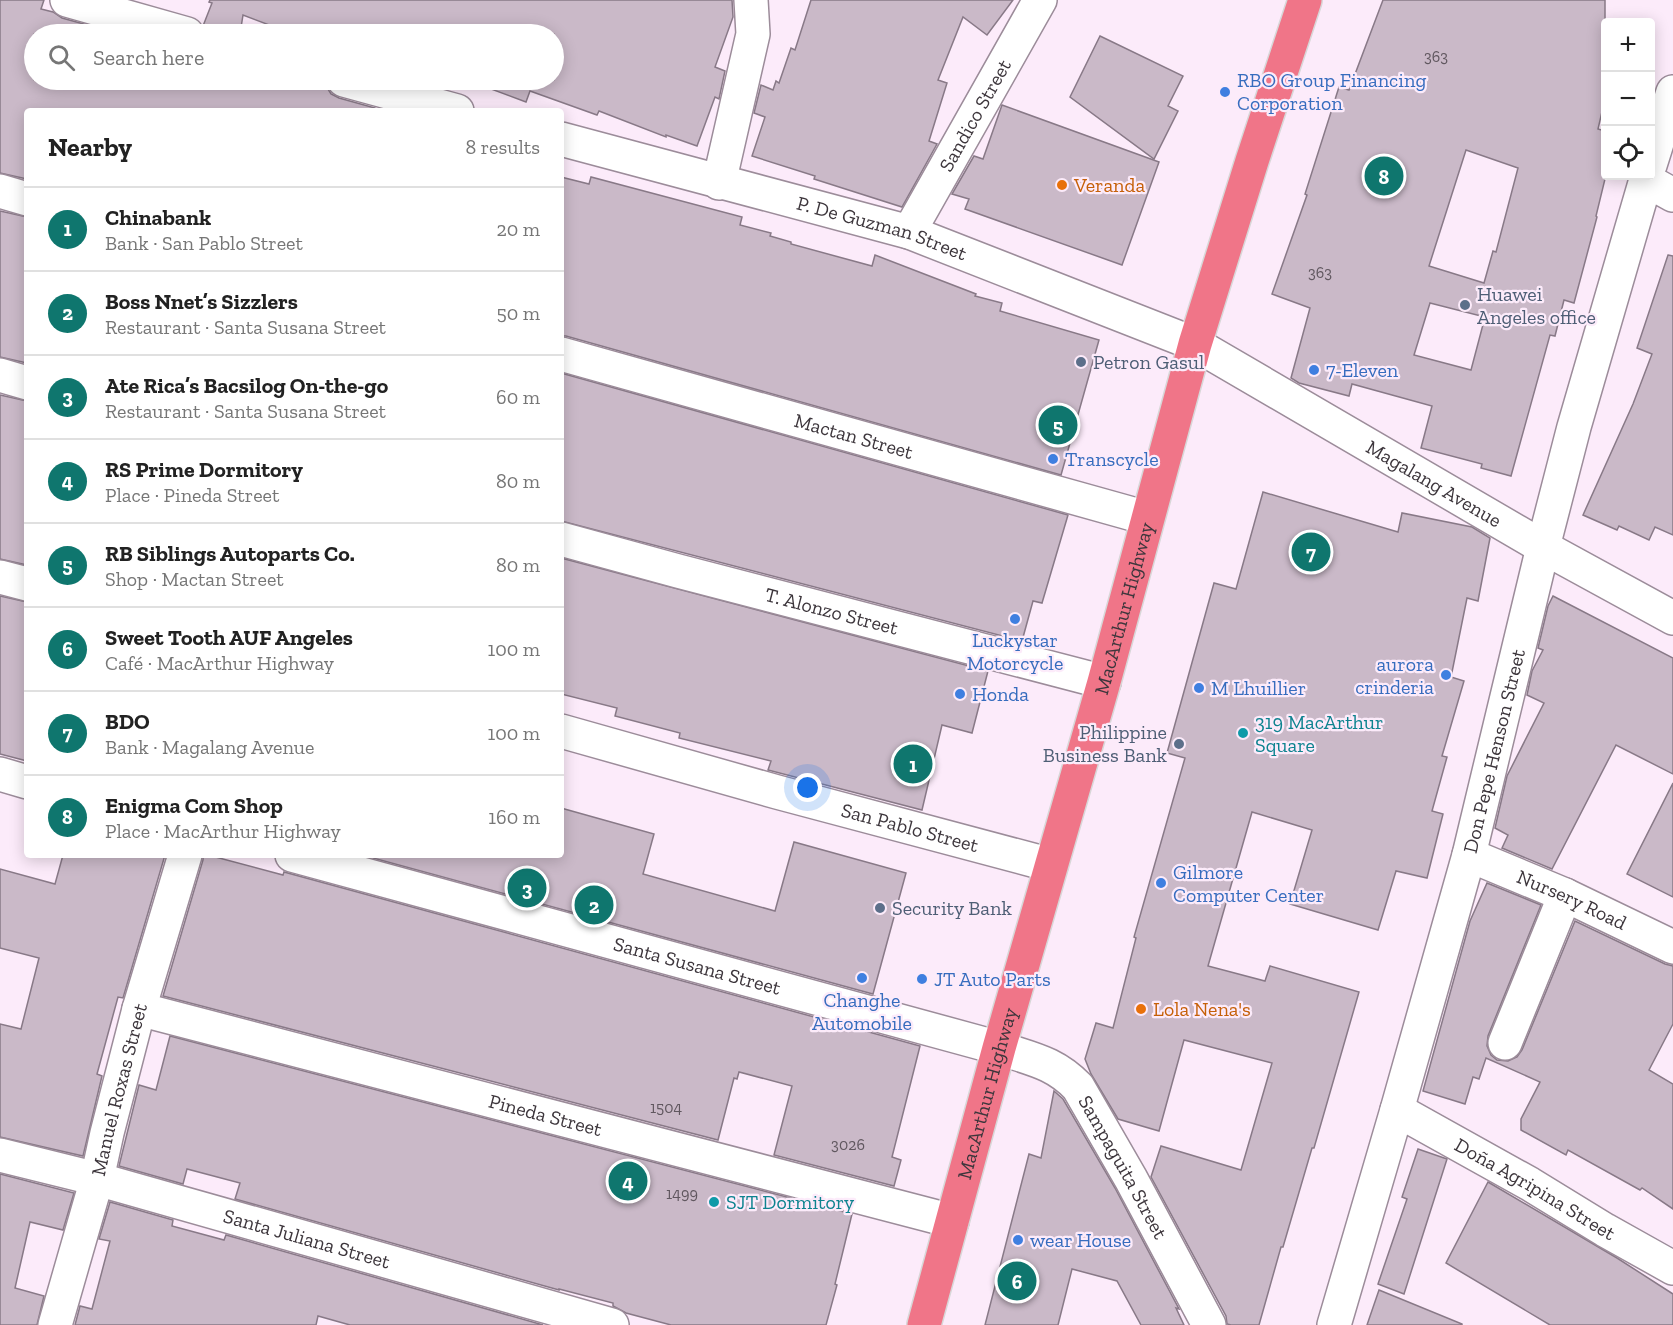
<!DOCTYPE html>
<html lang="en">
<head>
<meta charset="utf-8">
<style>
	body { margin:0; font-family:"Zilla Slab",serif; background:#f6f6f6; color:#222 }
	.controls { position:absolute; right:18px; top:18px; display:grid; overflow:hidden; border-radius:6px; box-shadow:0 3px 15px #0003 }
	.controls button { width:54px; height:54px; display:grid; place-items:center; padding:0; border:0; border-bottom:2px solid #e0e0e0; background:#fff; color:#222; font:30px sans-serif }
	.you { position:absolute; left:808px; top:788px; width:21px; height:21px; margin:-15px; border:4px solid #fff; border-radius:50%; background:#1a73e8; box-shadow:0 0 0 9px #1a73e833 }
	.badge { display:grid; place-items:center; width:39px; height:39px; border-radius:50%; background:#0f766e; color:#fff; font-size:20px; font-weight:700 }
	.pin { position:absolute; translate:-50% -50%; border:3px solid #fff; box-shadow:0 2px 6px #0006 }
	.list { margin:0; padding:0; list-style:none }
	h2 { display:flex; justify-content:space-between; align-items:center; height:78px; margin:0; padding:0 24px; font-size:26px }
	h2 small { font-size:20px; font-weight:400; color:#767676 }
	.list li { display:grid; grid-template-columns:39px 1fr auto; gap:18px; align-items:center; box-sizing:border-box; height:84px; padding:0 24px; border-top:2px solid #e0e0e0 }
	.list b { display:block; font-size:22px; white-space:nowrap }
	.list p { margin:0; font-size:20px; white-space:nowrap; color:#767676 }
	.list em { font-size:20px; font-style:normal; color:#767676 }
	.icon { flex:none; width:33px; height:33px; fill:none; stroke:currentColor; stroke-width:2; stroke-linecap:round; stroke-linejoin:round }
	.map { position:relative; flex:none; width:1673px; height:1325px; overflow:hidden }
	.search { position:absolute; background:#fff; box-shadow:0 3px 15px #0003; left:24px; top:24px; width:540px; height:66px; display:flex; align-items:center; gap:15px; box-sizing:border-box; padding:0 21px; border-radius:33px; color:#767676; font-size:22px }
	.panel { position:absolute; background:#fff; box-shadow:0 3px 15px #0003; left:24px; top:108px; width:540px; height:750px; border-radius:6px }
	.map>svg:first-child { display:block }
</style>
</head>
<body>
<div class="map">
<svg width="1673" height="1325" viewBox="0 0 1673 1325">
	<rect width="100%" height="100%" fill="#fcebfa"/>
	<g fill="#cab9c8" stroke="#887987" stroke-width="1.5" fill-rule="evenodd">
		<polygon points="0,0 44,0 41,9 53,12 62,18 120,34 34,34 34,80 293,80 328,89 331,94 339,98 375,108 375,111 27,111 27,179 0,173"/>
		<polygon points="210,0 732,0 733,17 715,67 725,71 719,99 715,97 697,146 666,135 666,137 599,111 597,115 530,91 526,102 467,80 554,80 554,34 293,34 243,15 240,34 205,34 203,26 212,3 209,2"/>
		<polygon points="811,0 1013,0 987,35 963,17 938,80 947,83 929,141 937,144 902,207 814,179 815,176 752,156 765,117 754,113 761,85 773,90 776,81 779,83 791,48 795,50"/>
		<path d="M1383,0H1605V99L1598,129L1605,131V179L1596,216L1597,217L1574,303L1564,300L1555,336L1550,335L1511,476L1481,468L1482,464L1421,448L1432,406L1352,384L1349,396L1299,383L1291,378L1310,308L1272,294L1307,195L1305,194L1339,87L1349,90ZM1466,150L1518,168L1496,252L1493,251L1484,283L1429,266ZM1430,303L1485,317L1471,370L1414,355Z"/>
		<polygon points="1100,36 1183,76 1168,106 1178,111 1154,159 1070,97"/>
		<polygon points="1002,105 1159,162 1122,265 965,209 969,199 952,194 974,156 983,159"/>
		<polygon points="561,177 589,184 591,177 742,217 740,225 771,233 770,236 791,242 791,244 872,266 875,255 976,294 975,296 1002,303 1000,311 1099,340 1061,475 566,336 561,336"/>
		<polygon points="0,211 27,217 27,363 0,357"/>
		<polygon points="1668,255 1673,256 1673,535 1655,527 1649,540 1619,526 1617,530 1583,515 1633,404 1652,354 1637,348"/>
		<polygon points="561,373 1068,515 1042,603 1033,601 1022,641 561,521"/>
		<polygon points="0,395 27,401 27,565 0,559"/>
		<polygon points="1263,492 1398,532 1402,513 1472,527 1490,538 1478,601 1467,598 1451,677 1464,681 1442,756 1447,757 1432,811 1443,814 1427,878 1396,871 1378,930 1290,904 1312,830 1252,812 1208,966 1265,981 1270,966 1359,992 1314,1148 1312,1148 1283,1247 1281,1247 1259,1325 1231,1325 1227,1324 1226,1316 1151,1177 1161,1146 1241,1170 1272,1063 1184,1040 1159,1131 1118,1119 1091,1074 1085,1059 1096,1023 1113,1028 1136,938 1134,937 1185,758 1167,753 1214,583 1236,589"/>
		<polygon points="561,558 988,671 972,733 942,725 922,810 768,770 771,761 679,738 680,733 615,716 617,708 561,694"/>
		<polygon points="0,596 27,602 27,761 0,754"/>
		<polygon points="1553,596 1673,658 1673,774 1616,745 1552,869 1502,848 1508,835 1495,828 1507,776 1544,703 1527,695 1532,671 1543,650 1538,648 1548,606"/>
		<polygon points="1673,783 1673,897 1627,874"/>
		<polygon points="561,808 654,834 643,874 775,911 794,842 906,873 873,994 373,858 374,855 561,855"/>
		<polygon points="63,855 165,855 123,998 118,997 97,1074 102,1076 83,1156 0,1137 0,1024 21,1029 39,958 0,948 0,869 55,884"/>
		<polygon points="203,855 208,855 283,875 284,872 920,1046 892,1157 901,1160 894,1186 774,1155 792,1086 739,1072 737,1079 734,1078 718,1140 163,996 203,860"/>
		<polygon points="1487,883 1541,905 1488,1036 1487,1046 1491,1055 1497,1060 1508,1061 1517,1057 1522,1050 1575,921 1665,964 1673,966 1673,1024 1649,1070 1673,1084 1673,1209 1642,1188 1640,1190 1568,1150 1566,1155 1521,1130 1521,1119 1540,1082 1486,1058 1479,1079 1473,1077 1465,1104 1423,1091 1470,921"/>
		<polygon points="170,1036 852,1214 835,1284 837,1285 826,1325 671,1325 626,1313 613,1306 613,1303 559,1289 559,1290 235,1199 240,1183 187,1169 183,1184 119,1166 139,1085 156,1090"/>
		<polygon points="1054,1091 1063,1099 1115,1188 1179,1309 1176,1308 1184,1325 1141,1325 1117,1281 1072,1269 1058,1325 985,1325 1029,1154 1041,1158"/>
		<polygon points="1418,1149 1447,1159 1404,1294 1378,1284 1407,1199 1402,1197"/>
		<polygon points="0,1174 74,1193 63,1230 30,1222 15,1288 44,1296 37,1325 0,1325"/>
		<polygon points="1488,1182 1617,1258 1673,1294 1673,1325 1550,1325 1446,1263"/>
		<polygon points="110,1202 173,1220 172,1226 224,1240 226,1235 543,1325 350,1325 318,1316 316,1325 75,1325 80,1306 92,1309 110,1241 99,1239"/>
		<polygon points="1379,1290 1462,1324 1462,1325 1367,1325"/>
	</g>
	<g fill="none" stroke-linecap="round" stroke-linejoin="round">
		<defs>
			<g id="minor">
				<polyline points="67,0 187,34"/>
				<polyline points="344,80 457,111"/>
				<path id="s1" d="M561,139L909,232L1195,344L1543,547L1673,618"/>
				<polyline points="1650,165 1673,92"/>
				<polyline points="1646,180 1673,195"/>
				<polyline points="719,183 753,34 751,0"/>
				<polyline points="0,191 27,199"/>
				<path id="s2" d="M909,232L1040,0"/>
				<path id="s3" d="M561,354L1147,518"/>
				<polyline points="0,375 27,383"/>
				<path id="s4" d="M561,539L678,571L1104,682"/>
				<polyline points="0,577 27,584"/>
				<path id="s5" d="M561,731L777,792L1051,865"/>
				<polyline points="0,774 27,782"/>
				<path id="s6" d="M292,855L999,1048C1031,1059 1054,1062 1078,1087L1131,1179L1209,1325"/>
				<path id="s7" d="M1469,855L1565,895L1673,947"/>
				<path id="s8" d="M139,1009L952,1221"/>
				<polyline points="1505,1043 1565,895"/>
				<path id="s9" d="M1397,1110L1530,1184L1605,1230L1673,1268"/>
				<path id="s10" d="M0,1155L97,1179L612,1325"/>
				<path id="s11" d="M55,1325L97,1179L107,1133L139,1009L185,855"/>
				<path id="s12" d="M1334,1325L1397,1110L1469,855L1543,547L1574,427L1647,176"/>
			</g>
			<g id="highway">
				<path id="s13" d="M924,1325L999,1048L1104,682L1195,344L1252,161L1305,0"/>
			</g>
		</defs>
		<use href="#minor" stroke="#9c8c9a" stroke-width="36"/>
		<use href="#highway" stroke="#d8d7d8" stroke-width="36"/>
		<use href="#minor" stroke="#fff" stroke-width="33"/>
		<use href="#highway" stroke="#f07588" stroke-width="33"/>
	</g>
	<g fill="#3f7fe0" stroke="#fcebfa" stroke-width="2">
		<circle cx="1225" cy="92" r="6"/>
		<circle cx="1314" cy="370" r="6"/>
		<circle cx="1053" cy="459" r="6"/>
		<circle cx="1015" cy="619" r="6"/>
		<circle cx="1446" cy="675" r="6"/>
		<circle cx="1199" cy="688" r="6"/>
		<circle cx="960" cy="694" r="6"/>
		<circle cx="1161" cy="883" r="6"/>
		<circle cx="862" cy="978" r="6"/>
		<circle cx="922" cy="979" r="6"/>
		<circle cx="1018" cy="1240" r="6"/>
	</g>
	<g fill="#e8710a" stroke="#fcebfa" stroke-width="2">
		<circle cx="1062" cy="185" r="6"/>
		<circle cx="1141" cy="1009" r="6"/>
	</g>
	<g fill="#5c6f8a" stroke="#fcebfa" stroke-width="2">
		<circle cx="1465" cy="305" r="6"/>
		<circle cx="1081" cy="362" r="6"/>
		<circle cx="1179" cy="744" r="6"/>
		<circle cx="880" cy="908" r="6"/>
	</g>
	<g fill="#0f9aa8" stroke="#fcebfa" stroke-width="2">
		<circle cx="1243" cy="733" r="6"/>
		<circle cx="714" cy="1202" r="6"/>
	</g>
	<g text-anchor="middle" stroke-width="4.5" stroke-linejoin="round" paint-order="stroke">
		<g font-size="16" fill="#60575f">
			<text x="1436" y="62">363</text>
			<text x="1320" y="278">363</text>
			<text x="666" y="1113">1504</text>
			<text x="848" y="1150">3026</text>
			<text x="682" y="1199">1499</text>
		</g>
		<g font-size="20" fill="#366cbe" stroke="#fcebfa" text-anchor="start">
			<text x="1237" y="87">RBO Group Financing<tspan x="1237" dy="23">Corporation</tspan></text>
			<text x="1326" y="377">7-Eleven</text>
			<text x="1065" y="466">Transcycle</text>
			<text x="1015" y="647" text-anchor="middle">Luckystar<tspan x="1015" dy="23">Motorcycle</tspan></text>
			<text x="1434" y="671" text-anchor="end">aurora<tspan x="1434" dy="23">crinderia</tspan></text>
			<text x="1211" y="695">M Lhuillier</text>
			<text x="972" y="701">Honda</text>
			<text x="1173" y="879">Gilmore<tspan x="1173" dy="23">Computer Center</tspan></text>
			<text x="934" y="986">JT Auto Parts</text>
			<text x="862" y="1007" text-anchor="middle">Changhe<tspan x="862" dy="23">Automobile</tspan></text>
			<text x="1030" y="1247">wear House</text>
		</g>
		<g font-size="20" fill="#3d363c" stroke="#fcebfa">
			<text dy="7" stroke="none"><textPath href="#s2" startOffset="134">Sandico Street</textPath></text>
			<text dy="7" stroke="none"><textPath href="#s1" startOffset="333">P. De Guzman Street</textPath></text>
			<text dy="7" stroke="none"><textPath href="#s3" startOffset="304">Mactan Street</textPath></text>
			<text dy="7" stroke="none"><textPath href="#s1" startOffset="944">Magalang Avenue</textPath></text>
			<text dy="7" stroke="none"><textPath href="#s13" startOffset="744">MacArthur Highway</textPath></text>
			<text dy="7" stroke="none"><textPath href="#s4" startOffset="280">T. Alonzo Street</textPath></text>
			<text dy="7" stroke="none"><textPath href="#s12" startOffset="596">Don Pepe Henson Street</textPath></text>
			<text dy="7" stroke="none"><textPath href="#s5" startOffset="362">San Pablo Street</textPath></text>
			<text dy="7" stroke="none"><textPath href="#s7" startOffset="112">Nursery Road</textPath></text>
			<text dy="7" stroke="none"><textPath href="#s6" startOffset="420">Santa Susana Street</textPath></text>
			<text dy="7" stroke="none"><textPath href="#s11" startOffset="244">Manuel Roxas Street</textPath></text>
			<text dy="7" stroke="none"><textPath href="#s13" startOffset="240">MacArthur Highway</textPath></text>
			<text dy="7" stroke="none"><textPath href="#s8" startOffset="420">Pineda Street</textPath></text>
			<text dy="7" stroke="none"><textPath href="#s6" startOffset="914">Sampaguita Street</textPath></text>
			<text dy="7" stroke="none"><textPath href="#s9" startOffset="159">Doña Agripina Street</textPath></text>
			<text dy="7" stroke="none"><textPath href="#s10" startOffset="318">Santa Juliana Street</textPath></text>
		</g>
		<g font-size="20" fill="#c56008" stroke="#fcebfa" text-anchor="start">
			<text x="1074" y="192">Veranda</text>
			<text x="1153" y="1016">Lola Nena's</text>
		</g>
		<g font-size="20" fill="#4e5e75" stroke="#fcebfa" text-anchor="start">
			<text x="1477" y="301">Huawei<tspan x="1477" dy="23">Angeles office</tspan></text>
			<text x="1093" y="369">Petron Gasul</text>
			<text x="1167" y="739" text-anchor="end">Philippine<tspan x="1167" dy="23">Business Bank</tspan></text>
			<text x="892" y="915">Security Bank</text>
		</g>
		<g font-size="20" fill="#0d838f" stroke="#fcebfa" text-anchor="start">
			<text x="1255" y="729">319 MacArthur<tspan x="1255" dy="23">Square</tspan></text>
			<text x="726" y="1209">SJT Dormitory</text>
		</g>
	</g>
</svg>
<div class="controls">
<button>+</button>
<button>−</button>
<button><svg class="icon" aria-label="locate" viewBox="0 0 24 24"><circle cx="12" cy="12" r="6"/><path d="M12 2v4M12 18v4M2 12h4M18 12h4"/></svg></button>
</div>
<div class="you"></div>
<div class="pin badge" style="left:913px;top:764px">1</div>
<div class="pin badge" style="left:594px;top:905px">2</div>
<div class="pin badge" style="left:527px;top:888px">3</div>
<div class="pin badge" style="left:628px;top:1181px">4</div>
<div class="pin badge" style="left:1058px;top:425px">5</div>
<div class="pin badge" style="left:1017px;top:1281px">6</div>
<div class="pin badge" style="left:1311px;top:552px">7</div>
<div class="pin badge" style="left:1384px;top:176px">8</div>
<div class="search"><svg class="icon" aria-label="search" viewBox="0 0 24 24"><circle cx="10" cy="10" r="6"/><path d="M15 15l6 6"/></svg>Search here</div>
<section class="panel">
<h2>Nearby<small>8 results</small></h2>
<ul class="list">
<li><span class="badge">1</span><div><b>Chinabank</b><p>Bank · San Pablo Street</p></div><em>20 m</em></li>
<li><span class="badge">2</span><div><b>Boss Nnet’s Sizzlers</b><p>Restaurant · Santa Susana Street</p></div><em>50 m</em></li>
<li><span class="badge">3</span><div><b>Ate Rica’s Bacsilog On-the-go</b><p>Restaurant · Santa Susana Street</p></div><em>60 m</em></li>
<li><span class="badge">4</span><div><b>RS Prime Dormitory</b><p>Place · Pineda Street</p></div><em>80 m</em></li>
<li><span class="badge">5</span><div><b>RB Siblings Autoparts Co.</b><p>Shop · Mactan Street</p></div><em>80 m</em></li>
<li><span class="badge">6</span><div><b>Sweet Tooth AUF Angeles</b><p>Café · MacArthur Highway</p></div><em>100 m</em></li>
<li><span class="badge">7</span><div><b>BDO</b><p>Bank · Magalang Avenue</p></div><em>100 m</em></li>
<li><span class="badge">8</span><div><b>Enigma Com Shop</b><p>Place · MacArthur Highway</p></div><em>160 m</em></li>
</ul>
</section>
</div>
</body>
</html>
